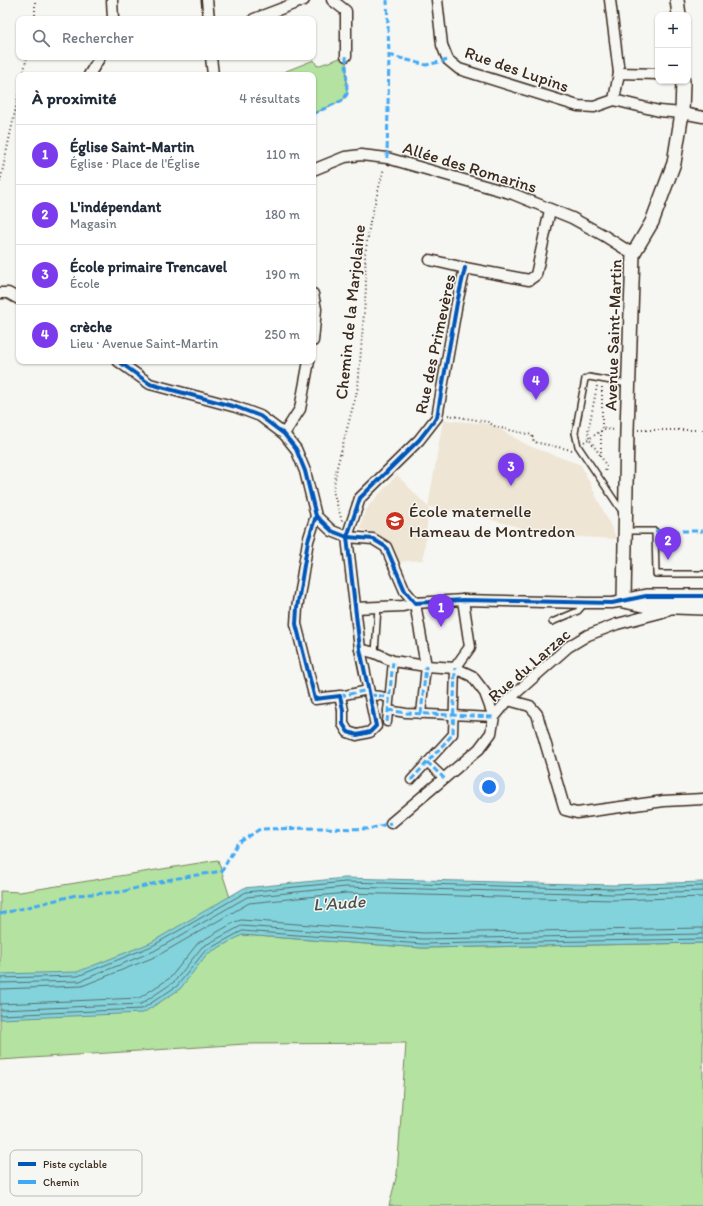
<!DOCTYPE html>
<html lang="fr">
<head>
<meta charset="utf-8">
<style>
	body { margin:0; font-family:Itim,sans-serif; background:#f6f6f7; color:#1f2937 }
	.controls { position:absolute; right:12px; top:12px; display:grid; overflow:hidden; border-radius:8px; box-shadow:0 1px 3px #0004 }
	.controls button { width:36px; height:36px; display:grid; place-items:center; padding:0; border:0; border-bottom:1px solid #e0e1e3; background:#fff; color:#1f2937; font:20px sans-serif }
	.you { position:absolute; left:489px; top:787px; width:14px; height:14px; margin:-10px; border:3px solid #fff; border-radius:50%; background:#1a73e8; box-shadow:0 0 0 6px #1a73e833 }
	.badge { display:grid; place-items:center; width:26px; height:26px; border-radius:50%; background:#7c3aed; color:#fff; font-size:13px; font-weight:700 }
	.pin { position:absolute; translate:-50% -33px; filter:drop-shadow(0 1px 2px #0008) }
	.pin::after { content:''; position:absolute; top:21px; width:14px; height:12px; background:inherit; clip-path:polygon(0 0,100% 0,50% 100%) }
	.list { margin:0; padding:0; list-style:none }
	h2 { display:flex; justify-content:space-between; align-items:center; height:52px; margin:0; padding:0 16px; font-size:17px }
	h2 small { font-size:13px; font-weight:400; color:#747a83 }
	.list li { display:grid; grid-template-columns:26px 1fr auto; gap:12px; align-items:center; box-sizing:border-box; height:60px; padding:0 16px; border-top:1px solid #e0e1e3 }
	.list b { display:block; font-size:15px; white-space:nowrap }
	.list p { margin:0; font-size:13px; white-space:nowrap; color:#747a83 }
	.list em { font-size:13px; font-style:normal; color:#747a83 }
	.icon { flex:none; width:22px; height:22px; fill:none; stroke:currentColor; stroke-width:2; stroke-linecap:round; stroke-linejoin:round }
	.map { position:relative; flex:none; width:703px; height:1206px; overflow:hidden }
	.search { position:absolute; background:#fff; box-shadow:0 1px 3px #0004; left:16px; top:16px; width:300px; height:44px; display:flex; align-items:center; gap:10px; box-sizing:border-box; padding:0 14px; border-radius:8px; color:#747a83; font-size:15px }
	.panel { position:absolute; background:#fff; box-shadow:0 1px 3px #0004; left:16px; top:72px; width:300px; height:292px; border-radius:8px }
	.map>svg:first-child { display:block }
</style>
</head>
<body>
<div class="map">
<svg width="703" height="1206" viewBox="0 0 703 1206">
	<rect width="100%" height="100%" fill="#f6f6f2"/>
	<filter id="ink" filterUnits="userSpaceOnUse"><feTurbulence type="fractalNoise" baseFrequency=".025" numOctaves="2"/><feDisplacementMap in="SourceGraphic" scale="8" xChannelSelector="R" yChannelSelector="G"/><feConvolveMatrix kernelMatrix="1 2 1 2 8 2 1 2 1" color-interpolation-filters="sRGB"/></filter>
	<g filter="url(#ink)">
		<polygon fill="#eee5d4" points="443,420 491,424 529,446 581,465 617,539 560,536 543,534 475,515 429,507 423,560 398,562 390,547 376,533 360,529 364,514 370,504 397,475 428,507"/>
		<g fill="#b4e2a0" stroke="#78865f">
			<polygon points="346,56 347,94 343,100 313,114 313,75 276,75 314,60 317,66"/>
			<polygon points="218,860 242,935 422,948 703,943 703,1206 389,1206 397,1174 406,1043 246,1044 0,1060 0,891 20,892"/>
		</g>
		<polygon fill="#83d3dc" stroke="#668f90" points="345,878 613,885 703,882 703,943 422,948 242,935 207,954 180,989 143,1013 0,1019 0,974 77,972 150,943 244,888"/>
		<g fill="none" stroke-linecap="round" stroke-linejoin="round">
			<g stroke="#586e6a" stroke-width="1">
				<polyline points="0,978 78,976 152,946 246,892 345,882 613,889 703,886"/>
				<polyline points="0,983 80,981 154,951 247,897 346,887 613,894 703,891"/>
				<polyline points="0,989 82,986 157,956 249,903 346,893 613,900 703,897"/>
				<polyline points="0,1004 139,998 170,978 198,943 235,922 241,920 423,933 703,928"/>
				<polyline points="0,1010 141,1004 174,982 202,947 241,926 423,939 703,934"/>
				<polyline points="0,1015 142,1009 177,986 205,951 242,931 422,944 703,939"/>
			</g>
			<defs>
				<g id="service">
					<polyline points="623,513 578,446 575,433 585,379 589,377 628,384"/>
					<polyline points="627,531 655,531 656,574 703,574"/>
					<polyline points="552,622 578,611 585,603"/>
					<polyline points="375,653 378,607"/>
				</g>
				<g id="pedestrian">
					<polyline points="370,695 381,696 388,698"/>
					<polyline points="340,696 368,690"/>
					<polyline points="388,710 406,713 494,717"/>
					<polyline points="421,714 426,666"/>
					<polyline points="387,722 393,661"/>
					<polyline points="427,762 445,779"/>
					<polyline points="411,780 453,734 455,668"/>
				</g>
				<g id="minor">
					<polyline points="112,0 113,19"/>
					<polyline points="207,0 209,19"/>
					<polyline points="332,0 346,11 346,56"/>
					<polyline points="437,0 442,45 448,60 459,69 578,106 594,107 614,100"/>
					<polyline points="610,0 619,73"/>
					<polyline points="254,19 304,0"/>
					<polyline points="211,57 213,75"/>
					<polyline points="658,74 619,73 614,100 659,111 682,113 703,117"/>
					<polyline points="89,75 100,57"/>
					<polyline points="313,170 345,157 361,155 387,158 513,194 572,218 603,235 633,254"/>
					<polyline points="430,260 465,268 529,280 536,275 550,210"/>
					<polyline points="0,293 8,293 19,299"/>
					<polyline points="313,294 316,309 313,341"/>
					<polyline points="118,361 150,384 236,407 260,416 284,434 296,449 305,471 316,516 332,531 347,537 373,539 386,547 405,591 415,603 463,600 585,603 612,603 624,601"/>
					<polyline points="284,434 300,409 309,361"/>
					<polyline points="316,516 308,541 297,608 296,624 315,699 340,696 343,710 343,724 348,732 357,735 370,732 376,726 360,649 347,537 360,498 419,440 437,417 457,303 465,268"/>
					<polyline points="355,608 403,606 415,603 426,666"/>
					<polyline points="360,649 375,653 393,661 426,666 455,668 472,676 485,693 494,717"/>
					<polyline points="455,668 470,647 463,600"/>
					<polyline points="508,700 530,706 537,714 565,810 577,813 664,801 703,799"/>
					<polyline points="391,823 479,749 491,733 494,717 508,700 568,647 588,635 617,624 663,612 671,608"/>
				</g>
				<g id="tertiary">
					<polyline points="677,0 679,15"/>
					<polyline points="627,600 646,596 703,596"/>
					<polyline points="624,601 627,430 633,254 652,222 674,163 682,113 683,81"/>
					<polyline points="624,601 647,606 703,608"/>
				</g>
			</defs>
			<use href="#service" stroke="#3b2a1e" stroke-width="8"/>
			<use href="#pedestrian" stroke="#3b2a1e" stroke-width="11"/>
			<use href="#minor" stroke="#3b2a1e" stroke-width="13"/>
			<use href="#tertiary" stroke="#3b2a1e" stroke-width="16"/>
			<g stroke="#3b2a1e" stroke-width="2" stroke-dasharray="1 3" stroke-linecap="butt">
				<polyline points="35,19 35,0"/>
				<polyline points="23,75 27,57"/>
				<polyline points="0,182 19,93"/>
				<polyline points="597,386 588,432 589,439 601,456"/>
				<polyline points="602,387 602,426 604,429"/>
				<polyline points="448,415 488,422 496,427 532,435 534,442 572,450"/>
				<polyline points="638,430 703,430"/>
				<polyline points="601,431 601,456 606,466 605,473"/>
				<polyline points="584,442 604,429 616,430"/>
				<polyline points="342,521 333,491 337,467 358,387 366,288 365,255 370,222 384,168"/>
			</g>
			<use href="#service" stroke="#f6f6f2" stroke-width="5"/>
			<use href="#pedestrian" stroke="#f6f6f2" stroke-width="8"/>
			<use href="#minor" stroke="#f6f6f2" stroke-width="10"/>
			<use href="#tertiary" stroke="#f6f6f2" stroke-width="13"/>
			<g stroke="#3fa9f5" stroke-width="3" stroke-dasharray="6 3" stroke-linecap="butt">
				<polyline points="389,55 426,65 448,60"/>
				<polyline points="313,114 343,100 347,94 346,56"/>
				<polyline points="387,158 389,55 387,0"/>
				<polyline points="655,531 703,531"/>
				<polyline points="370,695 381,696 388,698"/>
				<polyline points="340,696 368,690"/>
				<polyline points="388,710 406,713 494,717"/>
				<polyline points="421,714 426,666"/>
				<polyline points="387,722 393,661"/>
				<polyline points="427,762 445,779"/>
				<polyline points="411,780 453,734 455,668"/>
				<polyline points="0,914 76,895 121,892 172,879 222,871 237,844 260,829 318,828 369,829 391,823"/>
			</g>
			<defs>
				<g id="cycleway">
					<polyline points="118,361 150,384 236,407 260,416 284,434 296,449 305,471 316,516 332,531 347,537 373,539 386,547 405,591 415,603 463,600 612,603 646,596 703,596"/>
					<polyline points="316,516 308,541 297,608 296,624 315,699 340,696 343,710 343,724 348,732 357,735 370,732 376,726 360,649 347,537 360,498 419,440 437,417 457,303 465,268"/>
				</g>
			</defs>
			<use href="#cycleway" stroke="#f6f6f2" stroke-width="6"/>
			<use href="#cycleway" stroke="#0057b8" stroke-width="4"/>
		</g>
	</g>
	<defs>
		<symbol id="school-disc" viewBox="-11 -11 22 22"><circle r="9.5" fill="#c8321e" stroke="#f6f6f2"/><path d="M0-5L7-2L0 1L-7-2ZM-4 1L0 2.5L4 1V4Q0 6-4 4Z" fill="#fff"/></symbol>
	</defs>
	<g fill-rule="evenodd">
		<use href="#school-disc" x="384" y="510" width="22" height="22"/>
	</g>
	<g text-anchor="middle" stroke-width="3" stroke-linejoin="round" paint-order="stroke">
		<g font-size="17" fill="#3b2a1e" stroke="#f6f6f2">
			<text transform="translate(517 69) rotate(19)" y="6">Rue des Lupins</text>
			<text transform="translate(470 167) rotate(17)" y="6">Allée des Romarins</text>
			<text transform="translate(350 312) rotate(-84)" y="6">Chemin de la Marjolaine</text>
			<text transform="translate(613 335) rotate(-88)" y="6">Avenue Saint-Martin</text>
			<text transform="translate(435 344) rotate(-78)" y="6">Rue des Primevères</text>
			<text transform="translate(529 665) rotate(-41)" y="6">Rue du Larzac</text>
		</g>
		<g font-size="17" fill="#3b2a1e" stroke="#f6f6f2" text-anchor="start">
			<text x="409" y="517">École maternelle<tspan x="409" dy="20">Hameau de Montredon</tspan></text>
		</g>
		<g font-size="18" font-style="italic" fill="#4d544e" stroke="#f6f6f2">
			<text transform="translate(339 903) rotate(-4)" y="6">L'Aude</text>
		</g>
	</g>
	<rect x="10" y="1150" width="132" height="46" rx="6" fill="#f6f6f2" stroke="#beb9b2" stroke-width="1"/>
	<rect x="18" y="1162" width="18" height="4" fill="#0057b8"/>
	<rect x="18" y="1180" width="18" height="4" fill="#3fa9f5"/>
	<g font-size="11" fill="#3b2a1e">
		<text x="43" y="1168">Piste cyclable</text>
		<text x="43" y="1186">Chemin</text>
	</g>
</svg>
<div class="controls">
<button>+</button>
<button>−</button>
</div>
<div class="you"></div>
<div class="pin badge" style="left:441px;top:627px">1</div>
<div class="pin badge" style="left:668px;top:560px">2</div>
<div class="pin badge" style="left:511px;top:486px">3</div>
<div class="pin badge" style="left:536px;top:400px">4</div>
<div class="search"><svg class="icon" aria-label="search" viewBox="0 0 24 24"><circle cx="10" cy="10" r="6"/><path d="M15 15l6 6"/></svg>Rechercher</div>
<section class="panel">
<h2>À proximité<small>4 résultats</small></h2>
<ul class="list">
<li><span class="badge">1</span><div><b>Église Saint-Martin</b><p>Église · Place de l'Église</p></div><em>110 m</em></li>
<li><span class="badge">2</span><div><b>L'indépendant</b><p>Magasin</p></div><em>180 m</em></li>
<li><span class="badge">3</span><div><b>École primaire Trencavel</b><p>École</p></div><em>190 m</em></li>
<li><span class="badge">4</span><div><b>crèche</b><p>Lieu · Avenue Saint-Martin</p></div><em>250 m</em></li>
</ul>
</section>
</div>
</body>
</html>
